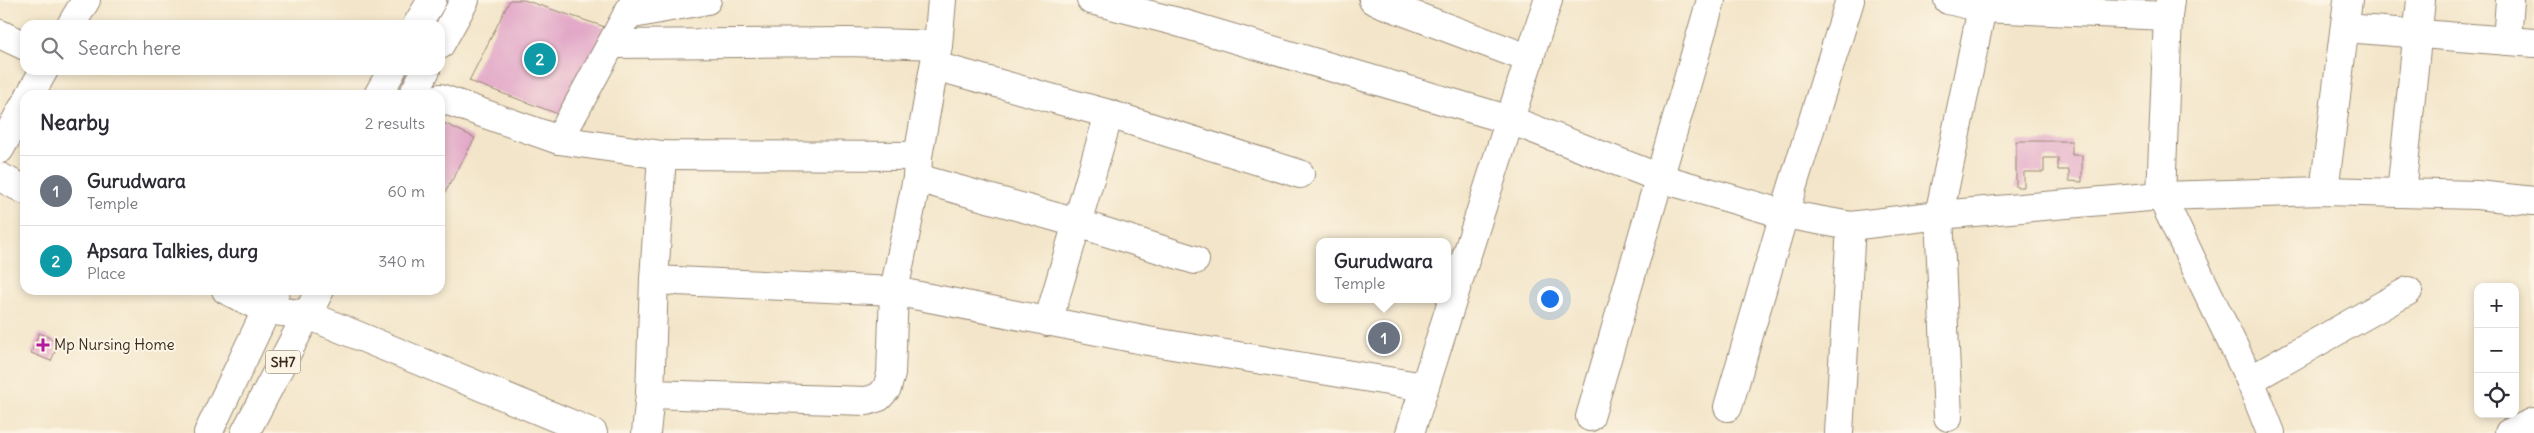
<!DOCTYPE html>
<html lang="en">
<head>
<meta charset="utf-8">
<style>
	body { margin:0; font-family:Delius,sans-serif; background:#f2f2f3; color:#2b2b33 }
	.controls { position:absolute; right:15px; bottom:15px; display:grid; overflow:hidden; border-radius:10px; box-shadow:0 2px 8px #0003 }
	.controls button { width:45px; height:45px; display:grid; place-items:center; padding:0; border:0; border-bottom:1px solid #e1e1e2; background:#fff; color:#2b2b33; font:25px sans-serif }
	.you { position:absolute; left:1549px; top:298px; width:18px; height:18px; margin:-12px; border:4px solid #fff; border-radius:50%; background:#1a73e8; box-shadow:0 0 0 8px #1a73e833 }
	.badge { display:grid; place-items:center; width:32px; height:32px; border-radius:50%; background:#b5179e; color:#fff; font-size:16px; font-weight:700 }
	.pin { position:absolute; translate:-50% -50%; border:2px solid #fff; box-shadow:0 1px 5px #0006 }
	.popup { position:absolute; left:1316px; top:238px; width:135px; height:65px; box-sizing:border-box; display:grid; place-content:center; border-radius:10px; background:#fff; filter:drop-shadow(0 1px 4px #0005); font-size:16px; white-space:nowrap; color:#7c7c81 }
	.popup b { font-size:19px; color:#2b2b33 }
	.popup::after { content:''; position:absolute; left:50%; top:100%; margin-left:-10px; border:10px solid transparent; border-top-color:#fff }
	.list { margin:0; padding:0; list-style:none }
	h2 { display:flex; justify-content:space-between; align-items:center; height:65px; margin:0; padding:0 20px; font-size:21px }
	h2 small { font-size:16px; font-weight:400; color:#7c7c81 }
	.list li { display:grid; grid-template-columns:32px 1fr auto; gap:15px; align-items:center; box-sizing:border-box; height:70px; padding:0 20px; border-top:1px solid #e1e1e2 }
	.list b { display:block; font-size:19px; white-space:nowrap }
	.list p { margin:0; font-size:16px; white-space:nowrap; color:#7c7c81 }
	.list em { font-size:16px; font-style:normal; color:#7c7c81 }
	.icon { flex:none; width:28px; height:28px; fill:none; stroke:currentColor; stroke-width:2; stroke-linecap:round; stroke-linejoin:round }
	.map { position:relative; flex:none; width:2534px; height:433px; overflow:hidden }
	.search { position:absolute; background:#fff; box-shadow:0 2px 8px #0003; left:20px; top:20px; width:425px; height:55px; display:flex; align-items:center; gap:12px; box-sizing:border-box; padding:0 18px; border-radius:15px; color:#7c7c81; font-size:19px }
	.panel { position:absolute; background:#fff; box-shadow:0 2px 8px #0003; left:20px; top:90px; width:425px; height:205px; border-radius:15px }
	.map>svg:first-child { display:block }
</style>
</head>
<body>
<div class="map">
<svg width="2534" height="433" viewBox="0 0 2534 433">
	<rect width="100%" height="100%" fill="#fcf5e5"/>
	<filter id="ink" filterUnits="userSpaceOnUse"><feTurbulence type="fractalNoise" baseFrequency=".02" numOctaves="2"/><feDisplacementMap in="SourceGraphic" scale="10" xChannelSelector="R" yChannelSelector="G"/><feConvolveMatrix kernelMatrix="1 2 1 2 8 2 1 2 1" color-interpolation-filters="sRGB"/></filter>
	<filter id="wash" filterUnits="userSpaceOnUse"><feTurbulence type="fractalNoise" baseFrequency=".0096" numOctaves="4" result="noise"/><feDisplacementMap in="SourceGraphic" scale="20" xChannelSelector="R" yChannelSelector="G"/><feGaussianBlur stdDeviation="1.12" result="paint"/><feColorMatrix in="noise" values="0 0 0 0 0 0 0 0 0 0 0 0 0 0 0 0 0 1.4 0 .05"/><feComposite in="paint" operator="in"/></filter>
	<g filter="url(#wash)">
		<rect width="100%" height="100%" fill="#f3e5c9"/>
		<g id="blocks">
			<g fill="#e2a7c7">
				<polygon points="510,0 524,0 614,30 569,118 469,81"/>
				<polygon points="440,121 475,138 440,202"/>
				<polygon points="2016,141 2072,141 2072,155 2082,155 2082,182 2069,181 2069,170 2058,170 2058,158 2044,158 2044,172 2024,172 2024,187 2016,187"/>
				<polygon points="39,333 59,342 51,361 31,353"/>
			</g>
		</g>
	</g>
	<g filter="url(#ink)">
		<use href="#blocks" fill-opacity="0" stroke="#978874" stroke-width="1"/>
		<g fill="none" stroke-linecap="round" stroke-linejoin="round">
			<defs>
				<g id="minor">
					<polyline points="1091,0 1174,21 1510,120 1660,178 1784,214 1851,226 1939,215 2161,196 2324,191 2477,195 2534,201"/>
					<polyline points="1373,0 1530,59"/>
					<polyline points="1948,0 1982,8"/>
					<polyline points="2170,0 2168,16 2161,196 2250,380 2271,433"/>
					<polyline points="628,15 707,0"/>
					<polyline points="71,25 86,0"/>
					<polyline points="2346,28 2534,43"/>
					<polyline points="0,34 25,46"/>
					<polyline points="2507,41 2510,0"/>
					<polyline points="612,44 849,42 938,45"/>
					<polyline points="935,66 1109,114 1300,174"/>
					<polyline points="30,95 44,70"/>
					<polyline points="440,98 559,140 662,155 918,156"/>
					<polyline points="559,140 635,0"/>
					<polyline points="0,149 25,104"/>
					<polyline points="0,177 25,190"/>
					<polyline points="917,178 1077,223 1195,260"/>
					<polyline points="2324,191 2348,0"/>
					<polyline points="2401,193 2421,0"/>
					<polyline points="654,280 894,291 1148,341 1424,387"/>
					<polyline points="226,290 266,310 308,315 593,433"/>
					<polyline points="1048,322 1109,114"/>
					<polyline points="2250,380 2408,291"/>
					<polyline points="650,394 867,401 879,397 887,388 891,374 894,291 917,178 918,156 938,45 942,0"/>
					<polyline points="1728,407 1784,214 1850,0"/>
					<polyline points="1590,417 1711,0"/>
					<polyline points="1948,417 1939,215 1982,8 2168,16"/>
					<polyline points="646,433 650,394 654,280 662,155"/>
					<polyline points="1410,433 1548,0"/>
					<polyline points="1839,433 1851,226"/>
					<polyline points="2509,433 2534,422"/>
				</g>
				<g id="major">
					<polyline points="417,25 432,0"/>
					<polyline points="440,45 465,0"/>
					<polyline points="378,95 392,70"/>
					<polyline points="413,95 426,70"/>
					<polyline points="208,433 276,290"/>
					<polyline points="245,433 320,290"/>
				</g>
			</defs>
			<use href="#minor" stroke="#978874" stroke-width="30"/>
			<use href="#major" stroke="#978874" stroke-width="30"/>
			<use href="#minor" stroke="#fff" stroke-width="28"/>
			<use href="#major" stroke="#fff" stroke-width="28"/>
		</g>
	</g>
	<path fill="#b5179e" stroke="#fcf5e5" stroke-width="2" d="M40.5 337.5h5v5h5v5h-5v5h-5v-5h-5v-5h5z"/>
	<g text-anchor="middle" stroke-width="4" stroke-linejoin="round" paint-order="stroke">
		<rect fill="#fcf5e5" stroke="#75675a" stroke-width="1" x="265.5" y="350.5" width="35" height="23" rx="4"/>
		<g font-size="14" font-weight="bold" fill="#3b2a1e">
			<text x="283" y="367">SH7</text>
		</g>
		<g font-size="15" fill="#3b2a1e" stroke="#fcf5e5" text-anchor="start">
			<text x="54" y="350">Mp Nursing Home</text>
		</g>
	</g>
</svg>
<div class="controls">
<button>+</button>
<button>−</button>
<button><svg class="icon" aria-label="locate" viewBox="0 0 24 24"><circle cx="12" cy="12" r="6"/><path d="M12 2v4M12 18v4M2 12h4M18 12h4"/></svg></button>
</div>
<div class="you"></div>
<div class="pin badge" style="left:1384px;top:338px;background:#6b7280">1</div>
<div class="popup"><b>Gurudwara</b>Temple</div>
<div class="pin badge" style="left:540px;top:59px;background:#0f9aa8">2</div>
<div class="search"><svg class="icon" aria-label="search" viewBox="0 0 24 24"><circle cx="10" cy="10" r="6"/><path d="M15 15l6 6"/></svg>Search here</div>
<section class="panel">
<h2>Nearby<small>2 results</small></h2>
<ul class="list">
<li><span class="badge" style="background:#6b7280">1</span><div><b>Gurudwara</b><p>Temple</p></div><em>60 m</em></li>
<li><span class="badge" style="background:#0f9aa8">2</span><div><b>Apsara Talkies, durg</b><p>Place</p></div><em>340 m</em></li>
</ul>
</section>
</div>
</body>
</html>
